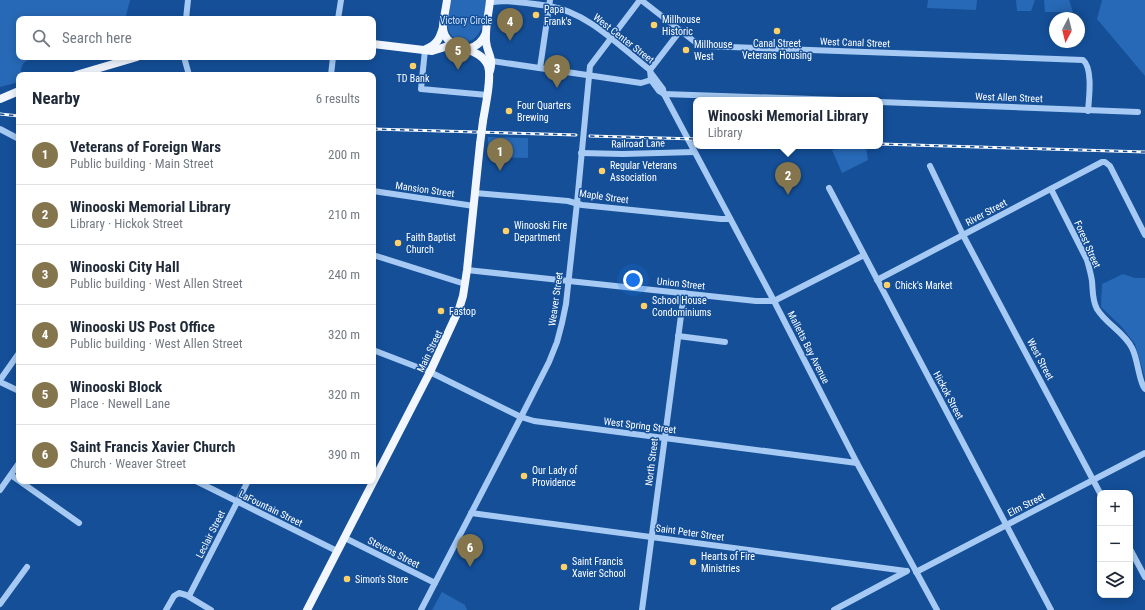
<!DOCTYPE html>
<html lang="en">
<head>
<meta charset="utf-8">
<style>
	body { margin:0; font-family:"Roboto Condensed",sans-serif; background:#f6f6f7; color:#1f2937 }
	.controls { position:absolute; right:12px; bottom:12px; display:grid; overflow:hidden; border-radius:8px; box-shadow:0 2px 10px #0003 }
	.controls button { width:36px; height:36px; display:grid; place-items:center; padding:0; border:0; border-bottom:1px solid #e0e1e3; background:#fff; color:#1f2937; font:20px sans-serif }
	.compass { position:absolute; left:1049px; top:12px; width:36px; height:36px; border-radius:50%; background:#fff; box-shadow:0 2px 10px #0003; rotate:187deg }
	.you { position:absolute; left:633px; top:280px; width:14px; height:14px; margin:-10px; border:3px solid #fff; border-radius:50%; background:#1a73e8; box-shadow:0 0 0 6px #1a73e833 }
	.badge { display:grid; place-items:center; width:26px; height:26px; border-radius:50%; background:#84754d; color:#fff; font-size:13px; font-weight:700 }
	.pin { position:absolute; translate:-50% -33px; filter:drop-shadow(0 1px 2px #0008) }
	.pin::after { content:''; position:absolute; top:21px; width:14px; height:12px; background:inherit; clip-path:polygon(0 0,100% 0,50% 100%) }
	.popup { position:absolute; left:693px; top:97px; width:190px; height:52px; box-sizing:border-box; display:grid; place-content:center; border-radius:8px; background:#fff; filter:drop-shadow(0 1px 3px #0005); font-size:13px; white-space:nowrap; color:#747a83 }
	.popup b { font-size:15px; color:#1f2937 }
	.popup::after { content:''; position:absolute; left:50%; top:100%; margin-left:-8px; border:8px solid transparent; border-top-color:#fff }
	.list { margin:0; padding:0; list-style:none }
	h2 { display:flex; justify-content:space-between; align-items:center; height:52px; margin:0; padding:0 16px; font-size:17px }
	h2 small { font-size:13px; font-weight:400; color:#747a83 }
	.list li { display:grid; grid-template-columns:26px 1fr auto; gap:12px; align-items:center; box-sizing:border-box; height:60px; padding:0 16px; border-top:1px solid #e0e1e3 }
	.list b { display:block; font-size:15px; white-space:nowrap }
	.list p { margin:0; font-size:13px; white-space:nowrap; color:#747a83 }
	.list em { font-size:13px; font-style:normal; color:#747a83 }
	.icon { flex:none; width:22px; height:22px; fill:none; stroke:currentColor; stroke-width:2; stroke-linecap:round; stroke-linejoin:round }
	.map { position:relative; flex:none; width:1145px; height:610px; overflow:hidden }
	.search { position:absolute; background:#fff; box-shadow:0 2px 10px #0003; left:16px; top:16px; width:360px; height:44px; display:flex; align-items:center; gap:10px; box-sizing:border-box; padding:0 14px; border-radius:8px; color:#747a83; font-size:15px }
	.panel { position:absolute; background:#fff; box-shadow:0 2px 10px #0003; left:16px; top:72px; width:360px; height:412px; border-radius:8px }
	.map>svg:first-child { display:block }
</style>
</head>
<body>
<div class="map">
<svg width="1145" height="610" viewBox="0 0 1145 610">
	<rect width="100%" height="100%" fill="#144f98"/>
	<g fill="#2769b6">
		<path d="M0,0H130L126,16L123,19H19V57H35C25,61 20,63 21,75H19V82L0,87Z"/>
		<path d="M451,0H486C485,11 485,24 479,33C471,47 451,43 448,28C447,20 450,9 451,0Z"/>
		<polygon points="928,0 977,0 976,10 927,8"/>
		<polygon points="1016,0 1035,0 1031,11 1017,11"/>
		<polygon points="1044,0 1069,0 1073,12 1045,12"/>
		<polygon points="1102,0 1145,0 1145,76 1097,19"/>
		<polygon points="488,137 528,138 528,158 488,157"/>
		<polygon points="845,147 866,148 868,160 842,173 832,150"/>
		<polygon points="1123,274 1135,278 1145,278 1145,378 1135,344 1121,326 1101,307 1102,284"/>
		<polygon points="442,592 465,605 467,610 432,610"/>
	</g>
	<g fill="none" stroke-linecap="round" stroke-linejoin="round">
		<g stroke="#a6caf3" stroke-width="6">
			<path d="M641,0L695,42L704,46L1083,60C1093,68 1089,98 1088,111"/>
			<path d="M490,2C496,2 500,1 506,1C520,2 535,4 549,6C589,13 619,46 650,70L651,80L659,91L664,94"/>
			<polyline points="186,19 188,0"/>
			<polyline points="338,19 341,0"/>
			<polyline points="425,50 421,89 487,95"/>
			<polyline points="184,57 189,75"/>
			<polyline points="492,61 641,83 654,79"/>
			<polyline points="540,68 550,0"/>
			<polyline points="650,70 680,31"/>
			<polyline points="651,73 663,89 664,94 774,301 857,463 937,610"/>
			<polyline points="331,75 333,57"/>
			<polyline points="664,94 841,100"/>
			<polyline points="880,102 1138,112"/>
			<polyline points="0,129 19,139"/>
			<polyline points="581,153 623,154 694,152"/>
			<polyline points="930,166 963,235 1100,493"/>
			<polyline points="829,188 1051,610"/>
			<path d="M1051,189L1087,260C1089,267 1091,274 1092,281C1093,291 1092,300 1097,309C1106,324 1124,332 1132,348C1138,359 1139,383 1145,389"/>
			<polyline points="373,191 474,206"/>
			<polyline points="475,193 568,201 582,205 721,219 730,219"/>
			<polyline points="373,255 465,284"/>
			<polyline points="467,270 756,301 774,301 864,255"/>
			<polyline points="877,280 1102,162 1105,162 1110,166 1145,235"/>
			<polyline points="678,336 725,342"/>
			<polyline points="373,350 430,372 521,417 534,421 857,463"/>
			<polyline points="0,380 19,353"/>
			<polyline points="0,382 19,391"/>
			<polyline points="11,475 79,523"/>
			<polyline points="196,481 337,551"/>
			<polyline points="0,490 19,463"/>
			<polyline points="471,513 906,571"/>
			<polyline points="345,538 435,583"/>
			<polyline points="1130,549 1145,577"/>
			<polyline points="916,572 1145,453"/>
			<polyline points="189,596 248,481"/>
			<polyline points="0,604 27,567"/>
			<polyline points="166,610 174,596 179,593 186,595 211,610"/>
			<polyline points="421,610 521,417 549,362 557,342 562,323 566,304 577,203 590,66 640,0"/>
			<polyline points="642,610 684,293"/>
			<polyline points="834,610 907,571"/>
		</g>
		<g stroke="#f2f7ff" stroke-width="8">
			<path d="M447,0C446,9 443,19 443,28C445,53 480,44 488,66C492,78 485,108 483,121"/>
			<polyline points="373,44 432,51 445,47 455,45"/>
			<path d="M426,49C437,45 440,38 443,27"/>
			<path d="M468,49C476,47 483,41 486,33"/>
			<path d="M490,71C494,57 487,54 486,41C485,27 489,13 490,0"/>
			<polyline points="76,75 137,57"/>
			<polyline points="0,99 19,91"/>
			<polyline points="307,610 430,372 459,309 463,296 467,270 480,144"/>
		</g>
		<defs>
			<g id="rail">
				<polyline points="0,114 19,116"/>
				<polyline points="373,129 576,135"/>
				<polyline points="590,136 696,139"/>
				<polyline points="880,144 1145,152"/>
			</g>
		</defs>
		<use href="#rail" stroke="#fff" stroke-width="3"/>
		<use href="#rail" stroke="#144f98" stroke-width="1.5" stroke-dasharray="4.5" stroke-linecap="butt"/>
		<polyline stroke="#f2f7ff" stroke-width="8" points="480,144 483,121"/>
	</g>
	<g fill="#ffd168" stroke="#144f98" stroke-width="1.5">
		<circle cx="536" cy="15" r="4"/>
		<circle cx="654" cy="25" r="4"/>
		<circle cx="777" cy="31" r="4"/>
		<circle cx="686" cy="50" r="4"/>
		<circle cx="413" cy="66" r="4"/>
		<circle cx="509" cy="111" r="4"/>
		<circle cx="602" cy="171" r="4"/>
		<circle cx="506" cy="231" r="4"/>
		<circle cx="398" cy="243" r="4"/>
		<circle cx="887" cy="285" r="4"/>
		<circle cx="644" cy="306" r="4"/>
		<circle cx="441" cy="311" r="4"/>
		<circle cx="524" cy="476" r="4"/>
		<circle cx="693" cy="562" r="4"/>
		<circle cx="564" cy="567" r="4"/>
		<circle cx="347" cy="579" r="4"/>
	</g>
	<g text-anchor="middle" stroke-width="3" stroke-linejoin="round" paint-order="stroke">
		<g font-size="10" fill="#fff" stroke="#144f98" text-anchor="start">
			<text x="544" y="13">Papa<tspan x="544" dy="12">Frank's</tspan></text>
			<text x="662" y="23">Millhouse<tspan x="662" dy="12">Historic</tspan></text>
			<text x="777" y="47" text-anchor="middle">Canal Street<tspan x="777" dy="12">Veterans Housing</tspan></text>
			<text x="694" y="48">Millhouse<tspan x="694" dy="12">West</tspan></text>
			<text x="413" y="82" text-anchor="middle">TD Bank</text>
			<text x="517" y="109">Four Quarters<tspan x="517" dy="12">Brewing</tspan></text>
			<text x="610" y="169">Regular Veterans<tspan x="610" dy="12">Association</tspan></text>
			<text x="514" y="229">Winooski Fire<tspan x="514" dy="12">Department</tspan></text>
			<text x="406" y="241">Faith Baptist<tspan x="406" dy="12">Church</tspan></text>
			<text x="895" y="289">Chick's Market</text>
			<text x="652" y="304">School House<tspan x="652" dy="12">Condominiums</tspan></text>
			<text x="449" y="315">Fastop</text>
			<text x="532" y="474">Our Lady of<tspan x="532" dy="12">Providence</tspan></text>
			<text x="701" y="560">Hearts of Fire<tspan x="701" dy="12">Ministries</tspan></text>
			<text x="572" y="565">Saint Francis<tspan x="572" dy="12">Xavier School</tspan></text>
			<text x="355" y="583">Simon's Store</text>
		</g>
		<g font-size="10" fill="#cee4fd" stroke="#144f98">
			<text x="466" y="24">Victory Circle</text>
		</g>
		<g font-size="10" fill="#fff" stroke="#144f98">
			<text transform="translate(624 38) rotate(38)" y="4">West Center Street</text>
			<text transform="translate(855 42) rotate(2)" y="4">West Canal Street</text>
			<text transform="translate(1009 97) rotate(2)" y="4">West Allen Street</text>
			<text transform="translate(638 143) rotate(-1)" y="4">Railroad Lane</text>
			<text transform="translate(425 189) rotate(8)" y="4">Mansion Street</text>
			<text transform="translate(604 196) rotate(8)" y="4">Maple Street</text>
			<text transform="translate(986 212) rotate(-28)" y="4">River Street</text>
			<text transform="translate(1088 244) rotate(66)" y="4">Forest Street</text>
			<text transform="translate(681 283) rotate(6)" y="4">Union Street</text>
			<text transform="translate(555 299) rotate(-82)" y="4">Weaver Street</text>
			<text transform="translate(809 347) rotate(63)" y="4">Malletts Bay Avenue</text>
			<text transform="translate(429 351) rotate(-64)" y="4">Main Street</text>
			<text transform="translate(1041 359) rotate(62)" y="4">West Street</text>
			<text transform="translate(949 395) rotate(62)" y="4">Hickok Street</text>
			<text transform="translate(640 425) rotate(7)" y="4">West Spring Street</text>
			<text transform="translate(651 462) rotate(-83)" y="4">North Street</text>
			<text transform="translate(1026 504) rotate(-27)" y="4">Elm Street</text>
			<text transform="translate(271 508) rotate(26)" y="4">LaFountain Street</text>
			<text transform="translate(690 532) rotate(8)" y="4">Saint Peter Street</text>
			<text transform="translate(210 534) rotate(-63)" y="4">Leclair Street</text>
			<text transform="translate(394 552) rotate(27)" y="4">Stevens Street</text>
		</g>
	</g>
</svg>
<div class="controls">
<button>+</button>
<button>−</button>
<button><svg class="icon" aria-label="layers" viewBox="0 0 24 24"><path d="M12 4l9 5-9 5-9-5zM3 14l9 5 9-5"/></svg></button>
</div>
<svg class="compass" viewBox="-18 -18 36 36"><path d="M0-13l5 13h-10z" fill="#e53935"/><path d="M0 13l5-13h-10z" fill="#747a83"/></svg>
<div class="you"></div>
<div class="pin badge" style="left:500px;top:171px">1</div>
<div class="pin badge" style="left:788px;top:195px">2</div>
<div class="popup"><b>Winooski Memorial Library</b>Library</div>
<div class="pin badge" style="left:557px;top:88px">3</div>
<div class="pin badge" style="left:510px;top:41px">4</div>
<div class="pin badge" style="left:458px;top:70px">5</div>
<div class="pin badge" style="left:470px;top:567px">6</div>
<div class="search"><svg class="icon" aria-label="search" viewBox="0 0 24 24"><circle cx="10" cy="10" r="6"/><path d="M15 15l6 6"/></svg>Search here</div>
<section class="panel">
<h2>Nearby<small>6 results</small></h2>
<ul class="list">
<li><span class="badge">1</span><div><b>Veterans of Foreign Wars</b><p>Public building · Main Street</p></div><em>200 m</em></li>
<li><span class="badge">2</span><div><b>Winooski Memorial Library</b><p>Library · Hickok Street</p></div><em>210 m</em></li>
<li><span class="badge">3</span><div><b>Winooski City Hall</b><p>Public building · West Allen Street</p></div><em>240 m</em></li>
<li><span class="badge">4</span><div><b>Winooski US Post Office</b><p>Public building · West Allen Street</p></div><em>320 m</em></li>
<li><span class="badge">5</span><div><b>Winooski Block</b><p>Place · Newell Lane</p></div><em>320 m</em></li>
<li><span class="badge">6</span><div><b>Saint Francis Xavier Church</b><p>Church · Weaver Street</p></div><em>390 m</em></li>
</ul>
</section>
</div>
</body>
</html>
